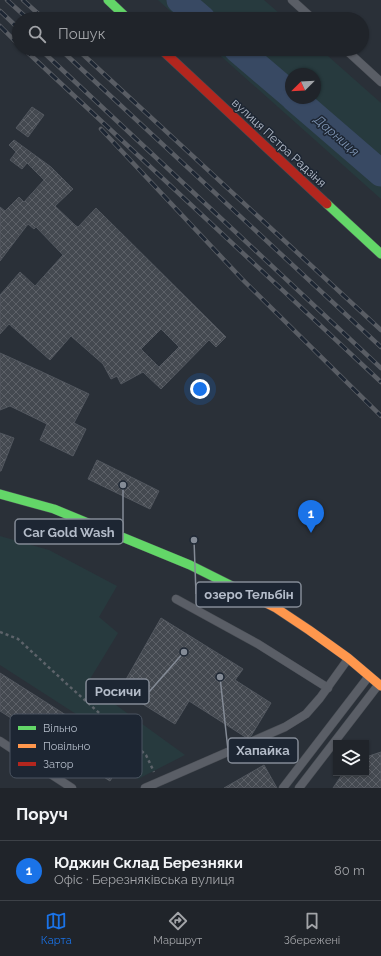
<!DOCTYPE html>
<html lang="uk">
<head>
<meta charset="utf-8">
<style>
	body { margin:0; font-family:Raleway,sans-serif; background:#2d3036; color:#f1f3f6 }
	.controls { position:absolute; right:12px; bottom:12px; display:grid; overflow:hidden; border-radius:0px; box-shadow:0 1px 3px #0004 }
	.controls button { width:36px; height:36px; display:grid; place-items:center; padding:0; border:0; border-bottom:1px solid #3d4147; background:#20242a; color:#f1f3f6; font:20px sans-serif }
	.compass { position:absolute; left:285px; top:68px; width:36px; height:36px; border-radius:50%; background:#20242a; box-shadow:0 1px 3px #0004; rotate:246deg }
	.you { position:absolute; left:200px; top:389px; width:14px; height:14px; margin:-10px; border:3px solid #fff; border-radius:50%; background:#1a73e8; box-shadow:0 0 0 6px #1a73e833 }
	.badge { display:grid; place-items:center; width:26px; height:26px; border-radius:50%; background:#1a73e8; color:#fff; font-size:13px; font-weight:700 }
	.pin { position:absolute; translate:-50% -33px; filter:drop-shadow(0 1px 2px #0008) }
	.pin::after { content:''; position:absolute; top:21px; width:14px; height:12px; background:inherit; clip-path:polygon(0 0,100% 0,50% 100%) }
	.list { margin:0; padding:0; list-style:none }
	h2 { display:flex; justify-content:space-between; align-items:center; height:52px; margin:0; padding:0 16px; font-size:17px }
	h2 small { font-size:13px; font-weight:400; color:#a2a4a8 }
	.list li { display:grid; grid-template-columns:26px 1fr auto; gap:12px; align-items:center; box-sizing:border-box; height:60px; padding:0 16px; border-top:1px solid #3d4147 }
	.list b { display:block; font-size:15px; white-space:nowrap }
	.list p { margin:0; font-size:13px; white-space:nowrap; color:#a2a4a8 }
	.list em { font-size:13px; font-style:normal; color:#a2a4a8 }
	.icon { flex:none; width:22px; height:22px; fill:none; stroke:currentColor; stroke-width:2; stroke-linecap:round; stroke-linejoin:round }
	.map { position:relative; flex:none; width:381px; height:788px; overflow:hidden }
	.search { position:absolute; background:#20242a; box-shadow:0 1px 3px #0004; left:12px; right:12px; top:12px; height:44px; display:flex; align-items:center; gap:10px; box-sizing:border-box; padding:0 14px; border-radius:22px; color:#a2a4a8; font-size:15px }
	.sheet { height:112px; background:#20242a }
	nav { display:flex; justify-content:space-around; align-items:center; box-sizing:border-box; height:56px; border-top:1px solid #3d4147; background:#20242a; font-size:11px; color:#a2a4a8 }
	nav a { display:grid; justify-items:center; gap:2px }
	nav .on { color:#1a73e8 }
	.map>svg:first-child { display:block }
</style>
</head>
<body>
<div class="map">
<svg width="381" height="788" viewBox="0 0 381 788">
	<defs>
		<pattern id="building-cross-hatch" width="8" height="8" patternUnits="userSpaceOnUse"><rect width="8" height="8" fill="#444950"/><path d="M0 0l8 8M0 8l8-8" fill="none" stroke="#5d6168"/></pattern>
	</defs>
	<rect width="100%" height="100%" fill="#2a3038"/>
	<g fill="#273a3e" fill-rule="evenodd">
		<polygon points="158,0 264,0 286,19 179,19"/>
		<path d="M213,49H320L381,103V199ZM291,74H315V98H291Z"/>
		<polygon points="0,536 49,550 117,586 99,617 118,633 87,684 185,755 138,779 127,771 135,752 0,665"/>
	</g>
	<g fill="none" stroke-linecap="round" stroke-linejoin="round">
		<g stroke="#384963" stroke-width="27">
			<polyline points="180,0 202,19"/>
			<polyline points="237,49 291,95"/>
			<polyline points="294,98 381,173"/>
		</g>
	</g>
	<g fill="url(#building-cross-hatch)" stroke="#52575f" fill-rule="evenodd">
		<polygon points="32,107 44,115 28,137 16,128"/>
		<path d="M14,140L51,167L73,189L55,206L76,226L78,227L96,208L226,337L216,347L209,340L161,389L143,372L121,384L117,376L111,379L103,364L71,336L50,360L9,324L0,334V295L20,272L35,286L63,255L36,227L34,229L28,224L0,261V207L5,211L19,197L24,202L44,180L27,163L22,169L10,160L16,152L9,145ZM161,329L179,347L159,367L141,349Z"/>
		<polygon points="0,353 40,371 89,394 74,423 86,429 73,456 40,440 47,424 10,406 0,410"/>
		<polygon points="0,433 14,438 1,471 0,471"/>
		<polygon points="97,460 159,491 150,509 88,479"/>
		<polygon points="161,618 243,669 235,680 271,703 251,736 247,738 189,701 175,724 120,690"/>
		<polygon points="0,673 127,754 110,781 0,711"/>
		<polygon points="381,752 381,788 333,788 343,773 366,773 366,757"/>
		<polygon points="264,765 277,788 224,788"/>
	</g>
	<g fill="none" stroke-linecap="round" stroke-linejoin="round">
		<defs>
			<g id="lane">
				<polyline points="292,0 313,19"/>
				<polyline points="345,49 381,82"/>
				<polyline points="176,599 258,644 328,688"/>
				<polyline points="0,741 72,788"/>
				<polyline points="145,788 285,727 306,714 320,698 348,659"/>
				<polyline points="283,788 369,676"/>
				<polyline points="299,788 379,684"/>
			</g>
			<g id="fast">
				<polyline points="108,0 128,19"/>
				<polyline points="327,204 381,254"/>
				<polyline points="0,494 54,509 190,565 236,588"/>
			</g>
			<polyline id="slow" points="236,588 276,608 309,630 348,658 381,686"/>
			<polyline id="jam" points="161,49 327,204"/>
		</defs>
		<use href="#lane" stroke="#484c53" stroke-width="9"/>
		<use href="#fast" stroke="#484c53" stroke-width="10"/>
		<use href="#slow" stroke="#484c53" stroke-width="10"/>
		<use href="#jam" stroke="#484c53" stroke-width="10"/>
		<polyline stroke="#5d636a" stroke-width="2.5" stroke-dasharray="3 3" stroke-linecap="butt" points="0,632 18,639 68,685 146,755 154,772"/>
		<use href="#lane" stroke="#5a5e66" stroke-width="8"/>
		<use href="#fast" stroke="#63d668" stroke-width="9"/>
		<use href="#slow" stroke="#ff974d" stroke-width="9"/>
		<use href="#jam" stroke="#b3261e" stroke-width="9"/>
		<defs>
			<g id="rail">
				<polyline points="7,0 28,19"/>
				<polyline points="23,0 44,19"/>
				<polyline points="0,11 19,29"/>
				<polyline points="0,26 19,45"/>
				<polyline points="24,49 381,382"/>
				<polyline points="40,49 381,368"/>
				<polyline points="60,49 381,347"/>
				<polyline points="77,49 381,330"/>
				<polyline points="101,129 242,279 381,416"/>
			</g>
		</defs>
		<use href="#rail" stroke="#595d64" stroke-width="4.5"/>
		<use href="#rail" stroke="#1d2633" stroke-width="3" stroke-dasharray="9" stroke-linecap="butt"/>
	</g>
	<g text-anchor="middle" stroke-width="3" stroke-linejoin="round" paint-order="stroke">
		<g font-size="12" fill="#b4bcc9" stroke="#1d2633">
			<text transform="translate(279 143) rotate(43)" y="4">вулиця Петра Радзіня</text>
		</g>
		<g font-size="13" font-style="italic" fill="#7c92b1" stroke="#1d2633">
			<text transform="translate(337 135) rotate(41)" y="5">Дарниця</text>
		</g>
	</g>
	<rect x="10" y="714" width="132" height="64" rx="6" fill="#1d2633" stroke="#4a5360" stroke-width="1"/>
	<rect x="18" y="726" width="18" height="4" fill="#63d668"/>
	<rect x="18" y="744" width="18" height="4" fill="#ff974d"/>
	<rect x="18" y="762" width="18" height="4" fill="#b3261e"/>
	<g font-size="11" fill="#b4bcc9">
		<text x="43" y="732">Вільно</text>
		<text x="43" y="750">Повільно</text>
		<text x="43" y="768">Затор</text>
	</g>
	<path fill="none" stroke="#848b96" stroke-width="1.5" d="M123 485L123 532M194 540L196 594M184 652L149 692M220 677L228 750"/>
	<g fill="#848b96" stroke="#1d2633" stroke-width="1.5">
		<circle cx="123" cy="485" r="4"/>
		<circle cx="194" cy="540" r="4"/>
		<circle cx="184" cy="652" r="4"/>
		<circle cx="220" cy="677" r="4"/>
	</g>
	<g fill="#1d2633" stroke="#848b96" stroke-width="1.5">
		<rect x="15" y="519" width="108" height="25" rx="4"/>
		<rect x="196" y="582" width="105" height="25" rx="4"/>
		<rect x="86" y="679" width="63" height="25" rx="4"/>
		<rect x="228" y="738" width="70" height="25" rx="4"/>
	</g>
	<g font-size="13" text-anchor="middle" font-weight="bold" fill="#b4bcc9">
		<text x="69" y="537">Car Gold Wash</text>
		<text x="249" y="599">озеро Тельбін</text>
		<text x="118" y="696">Росичи</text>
		<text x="263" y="755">Хапайка</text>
	</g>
</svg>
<div class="controls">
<button><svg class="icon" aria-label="layers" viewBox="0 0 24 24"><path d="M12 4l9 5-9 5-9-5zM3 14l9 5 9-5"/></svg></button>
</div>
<svg class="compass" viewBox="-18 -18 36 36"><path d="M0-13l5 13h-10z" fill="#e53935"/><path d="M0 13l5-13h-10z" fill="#a2a4a8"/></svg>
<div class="you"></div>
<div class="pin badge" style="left:311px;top:533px">1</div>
<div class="search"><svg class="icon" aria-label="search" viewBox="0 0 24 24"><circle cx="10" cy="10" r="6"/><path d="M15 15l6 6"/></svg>Пошук</div>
</div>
<section class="sheet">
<h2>Поруч<small></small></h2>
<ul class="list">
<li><span class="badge">1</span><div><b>Юджин Склад Березняки</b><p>Офіс · Березняківська вулиця</p></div><em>80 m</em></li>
</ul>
</section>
<nav>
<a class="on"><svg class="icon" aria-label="map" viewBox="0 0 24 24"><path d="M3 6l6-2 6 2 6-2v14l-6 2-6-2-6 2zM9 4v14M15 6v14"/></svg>Карта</a>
<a><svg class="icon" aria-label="directions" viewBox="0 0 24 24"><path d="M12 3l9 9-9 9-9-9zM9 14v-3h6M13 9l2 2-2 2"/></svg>Маршрут</a>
<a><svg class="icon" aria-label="saved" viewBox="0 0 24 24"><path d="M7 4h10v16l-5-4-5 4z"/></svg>Збережені</a>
</nav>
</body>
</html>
